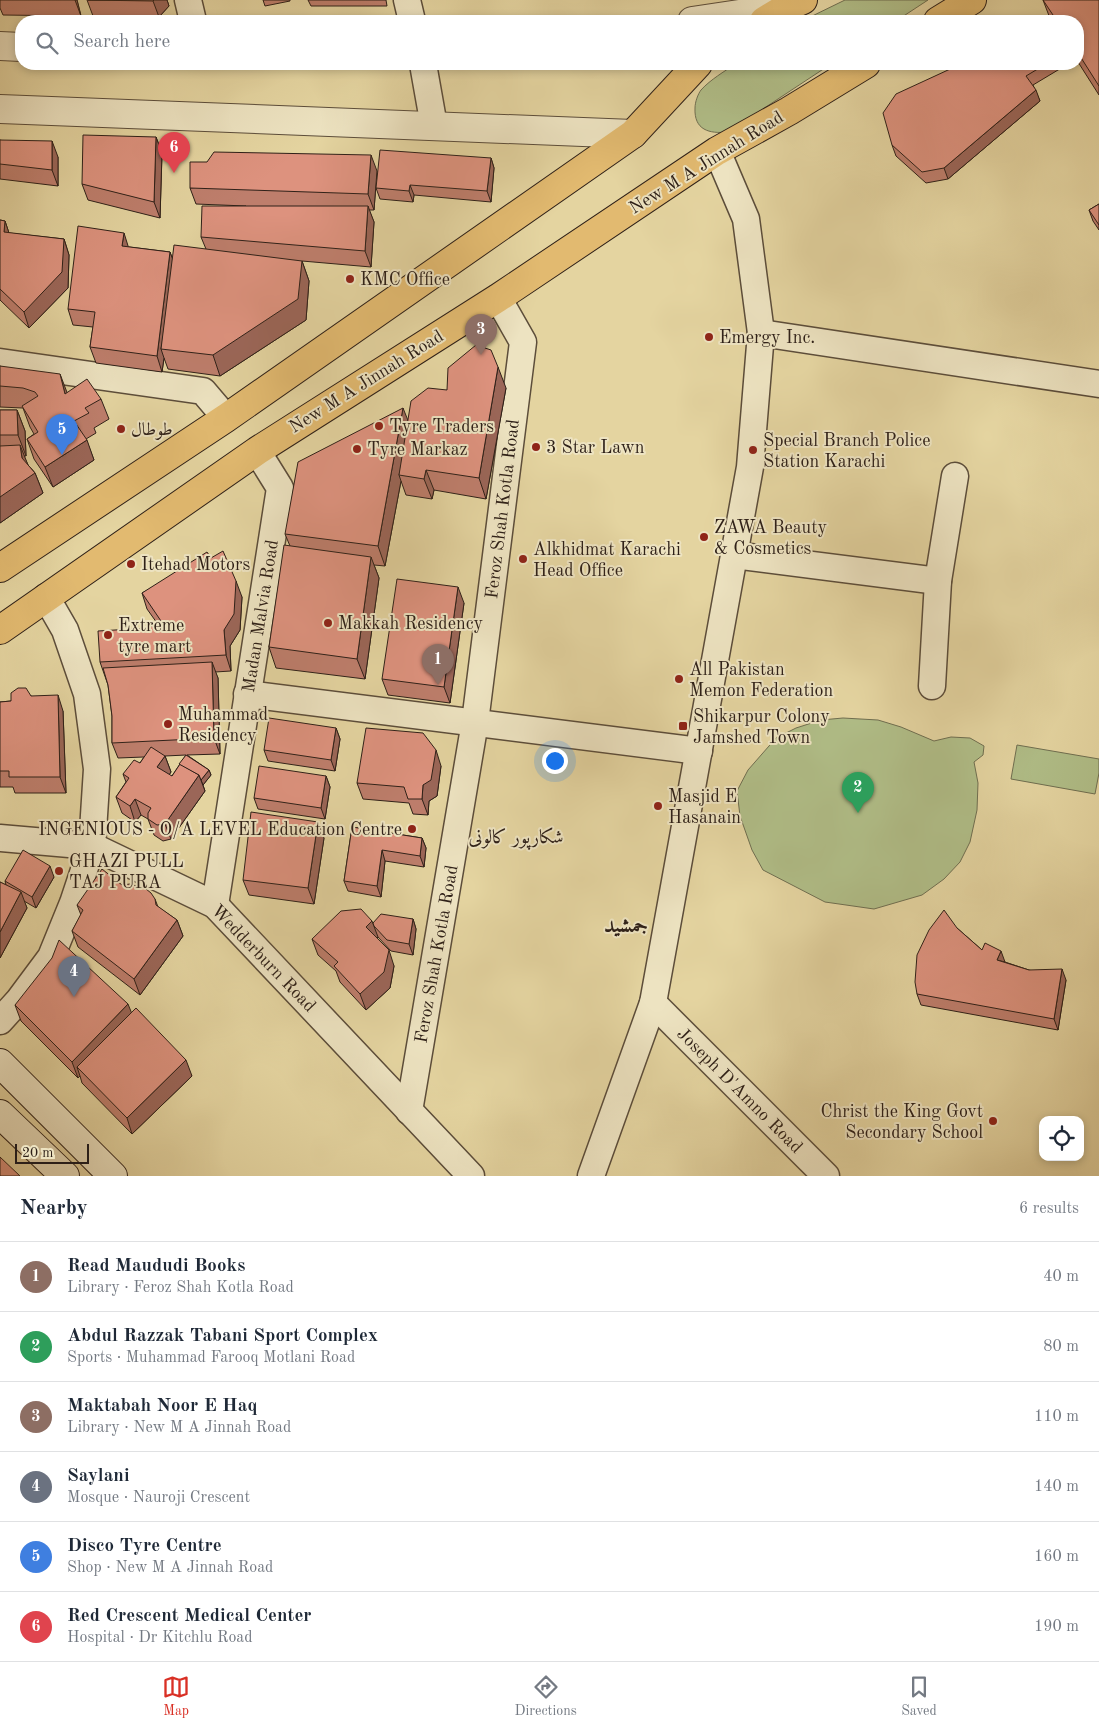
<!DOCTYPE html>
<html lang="en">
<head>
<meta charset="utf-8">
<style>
	body { margin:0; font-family:"Old Standard TT",Amiri,serif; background:#f6f6f7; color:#1f2937 }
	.controls { position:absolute; right:15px; bottom:15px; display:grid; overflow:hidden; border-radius:10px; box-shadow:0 2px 8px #0003 }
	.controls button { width:45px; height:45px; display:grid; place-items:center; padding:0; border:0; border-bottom:1px solid #e0e1e3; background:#fff; color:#1f2937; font:25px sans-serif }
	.scale { position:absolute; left:15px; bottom:12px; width:74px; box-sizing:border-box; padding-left:5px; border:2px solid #2e2018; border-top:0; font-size:14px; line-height:18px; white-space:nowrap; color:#2e2018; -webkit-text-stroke:4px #ede3c1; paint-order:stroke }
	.you { position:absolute; left:554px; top:760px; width:18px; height:18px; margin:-12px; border:4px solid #fff; border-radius:50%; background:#1a73e8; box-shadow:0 0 0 8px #1a73e833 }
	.badge { display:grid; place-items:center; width:32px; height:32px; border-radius:50%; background:#d93025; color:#fff; font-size:16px; font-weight:700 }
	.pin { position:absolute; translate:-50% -41px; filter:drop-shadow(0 1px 2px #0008) }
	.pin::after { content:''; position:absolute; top:26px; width:18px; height:15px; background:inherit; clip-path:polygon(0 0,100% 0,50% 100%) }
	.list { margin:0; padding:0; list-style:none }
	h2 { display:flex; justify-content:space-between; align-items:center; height:65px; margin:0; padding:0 20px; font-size:21px }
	h2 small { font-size:16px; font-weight:400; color:#747a83 }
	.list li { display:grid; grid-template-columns:32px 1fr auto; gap:15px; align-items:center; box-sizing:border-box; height:70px; padding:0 20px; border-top:1px solid #e0e1e3 }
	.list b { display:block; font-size:19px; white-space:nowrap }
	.list p { margin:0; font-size:16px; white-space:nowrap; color:#747a83 }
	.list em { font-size:16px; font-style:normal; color:#747a83 }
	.icon { flex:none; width:28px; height:28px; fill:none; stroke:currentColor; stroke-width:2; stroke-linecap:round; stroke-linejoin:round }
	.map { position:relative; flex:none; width:1099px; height:1176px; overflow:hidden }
	.search { position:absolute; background:#fff; box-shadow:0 2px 8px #0003; left:15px; right:15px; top:15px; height:55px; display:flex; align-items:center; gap:12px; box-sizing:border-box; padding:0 18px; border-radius:20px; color:#747a83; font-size:19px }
	.sheet { height:485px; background:#fff }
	nav { display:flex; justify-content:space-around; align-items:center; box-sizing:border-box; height:70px; border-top:1px solid #e0e1e3; background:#fff; font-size:14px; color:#747a83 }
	nav a { display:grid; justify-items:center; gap:2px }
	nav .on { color:#d93025 }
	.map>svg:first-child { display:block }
</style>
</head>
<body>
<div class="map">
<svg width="1099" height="1176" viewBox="0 0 1099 1176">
	<rect width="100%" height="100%" fill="#e4d4a0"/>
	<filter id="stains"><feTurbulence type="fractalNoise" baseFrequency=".004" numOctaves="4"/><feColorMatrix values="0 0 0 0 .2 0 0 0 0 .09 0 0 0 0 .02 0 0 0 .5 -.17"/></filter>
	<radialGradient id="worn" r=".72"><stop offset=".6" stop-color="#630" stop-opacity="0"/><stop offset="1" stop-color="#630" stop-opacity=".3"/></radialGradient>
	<g fill="#b0bd87" stroke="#6f6e50">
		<polygon points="845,0 928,0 896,21 802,21"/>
		<path d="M735,64H831L728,132C709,134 694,130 695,108C695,102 698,94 701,90C711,79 724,72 735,64Z"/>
		<polygon points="843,718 878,720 901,727 934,741 951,737 970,738 984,746 983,755 974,762 978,783 977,810 970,842 960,862 944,879 922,895 874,909 825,902 763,870 752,850 740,816 737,791 748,770 776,738 796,728 821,720"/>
		<polygon points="1017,745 1099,759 1099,773 1095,794 1011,779"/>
	</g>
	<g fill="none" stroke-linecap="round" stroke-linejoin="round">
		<defs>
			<g id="minor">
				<polyline points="188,0 193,21"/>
				<polyline points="407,0 412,21"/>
				<polyline points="423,64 434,126"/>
				<polyline points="761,333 1099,384"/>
				<polyline points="0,362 203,391 226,418"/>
				<polyline points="734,555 938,581"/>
				<polyline points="932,686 938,581 955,476"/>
				<polyline points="247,694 699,751"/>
				<polyline points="0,838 92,846 215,905 471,1176"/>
				<polyline points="215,905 280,488 257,451"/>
				<polyline points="653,1003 826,1176"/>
				<polyline points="0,1021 19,1000 51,957 73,903 92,846 97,769 87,694 65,630 46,597"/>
				<polyline points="409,1111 475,722 523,342 498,298"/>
				<polyline points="591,1176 653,1003 750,467 761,333 746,219 717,151"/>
			</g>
			<g id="tertiary">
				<polyline points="692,21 787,7"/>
				<polyline points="0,46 21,47"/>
				<polyline points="0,109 633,134"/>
			</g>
			<g id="secondary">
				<polyline points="0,1063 113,1176"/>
				<polyline points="0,1114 65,1176"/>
			</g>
			<g id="primary">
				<polyline points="764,21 787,7 803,0"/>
				<polyline points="938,21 972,0"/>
				<polyline points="0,568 226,418 633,134 698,64"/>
				<polyline points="0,630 257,451 498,298 717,151 789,111 866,64"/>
			</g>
		</defs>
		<use href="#minor" stroke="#5c4d3a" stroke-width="29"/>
		<use href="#tertiary" stroke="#5c4d3a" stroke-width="30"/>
		<use href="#secondary" stroke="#2e2018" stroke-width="30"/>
		<use href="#primary" stroke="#2e2018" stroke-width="30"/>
		<use href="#minor" stroke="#ede3c1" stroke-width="26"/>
		<use href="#tertiary" stroke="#ede3c1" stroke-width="28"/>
		<use href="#secondary" stroke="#ede3c1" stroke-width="28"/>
		<use href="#primary" stroke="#e2ba70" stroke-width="28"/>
	</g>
	<g fill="#be7e6c" stroke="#2e2018" fill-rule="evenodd">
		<polygon points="0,0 77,0 81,16 3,15 0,8"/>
		<polygon points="87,0 167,0 169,6 159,17 93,16"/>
		<polygon points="263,0 290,0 290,1 265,6"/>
		<polygon points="308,0 386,0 387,6 311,6"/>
		<polygon points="1043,0 1099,0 1099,95 1078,62 1078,21 1051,21"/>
		<polygon points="961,64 1068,64 1033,85 1040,101 948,179 926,183 896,156 892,145"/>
		<polygon points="156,137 162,153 160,218 88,200 82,184"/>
		<polygon points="0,140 58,157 58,186 0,179"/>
		<polygon points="491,158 494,168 491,202 414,195 413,202 380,199 376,188"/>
		<polygon points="377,171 374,210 369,210 374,222 371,267 302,261 309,281 306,320 220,376 168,369 164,358 162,372 96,363 90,347 93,327 73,325 68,309 129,247 170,252 172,258 206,249 201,237 246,206 196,204 190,188"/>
		<polygon points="1099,204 1099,230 1093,221 1089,210"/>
		<polygon points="0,220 5,221 9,233 64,239 69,255 68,288 29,328 0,300"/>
		<polygon points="0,366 67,393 101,399 109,419 94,428 96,433 86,439 94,460 53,487 34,459 27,439 34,434 30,427 23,408 0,407"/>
		<polygon points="506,388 486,499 434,490 432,499 406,495 401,481 385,566 374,565 379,578 365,679 276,668 269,647 290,546 285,534 408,420 447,390"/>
		<polygon points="0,410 17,410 25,431 26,456 24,456 28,465 35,473 43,493 0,523"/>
		<path d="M211,558L242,597L240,630L230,646L231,671L215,672L218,678L220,754L187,755L209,770L211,775L203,785L205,791L171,839L163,841L154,835L148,819L141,815L135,822L122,813L116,797L126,782L123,774L140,763L144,757L118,758L112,743V716L108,685L100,662L149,628L157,623L147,609L142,593ZM186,755L172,776L169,775L171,772L165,756Z"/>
		<polygon points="464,603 450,703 388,695 382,679"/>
		<polygon points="31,696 63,711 66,793 15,793 13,787 0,787 0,702 11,701"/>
		<polygon points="336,728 340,739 335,771 268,761 264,750"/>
		<polygon points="441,766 437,796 429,801 428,815 413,814 409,803 363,799 357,783"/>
		<polygon points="326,776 330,787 325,819 258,809 254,798"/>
		<polygon points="352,827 422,838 426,848 424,867 385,861 381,897 348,891 344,881"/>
		<polygon points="324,838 314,904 249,895 243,880"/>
		<polygon points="54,877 36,908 24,901 27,908 0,958 0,882 6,885 5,881"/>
		<polygon points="122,885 155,899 158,907 177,920 183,936 140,995 78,947 72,931 81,915 77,905"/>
		<polygon points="413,919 416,929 413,955 391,951 378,937 377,938 394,966 390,988 366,1010 340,982 336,971 318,955 312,939 373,923"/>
		<polygon points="957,928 982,950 1005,962 1029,970 1066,980 1058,1030 921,1005 917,994"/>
		<polygon points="15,1005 131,1013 192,1076 132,1134 82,1083 80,1076 78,1078 21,1021"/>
	</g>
	<g fill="#9b6658" stroke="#2e2018">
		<polygon points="75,0 77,0 81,16"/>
		<polygon points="154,0 167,0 169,6 159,17 153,1"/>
		<polygon points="1036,90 1040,101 948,179 944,168"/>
		<polygon points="156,137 162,153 160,218 154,202"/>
		<polygon points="52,141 58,157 58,186 52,170"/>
		<polygon points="371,155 377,171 374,210 368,194"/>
		<polygon points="491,158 494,168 491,202 487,191"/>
		<polygon points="410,185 414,195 413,202 409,191"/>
		<polygon points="368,206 374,222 371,267 365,251"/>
		<polygon points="5,221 10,236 4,232"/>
		<polygon points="124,233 129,249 122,246"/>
		<polygon points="64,239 69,255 68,288 29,328 24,312"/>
		<polygon points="170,252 176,268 161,349 164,358 162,372 157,356"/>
		<polygon points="302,261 309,281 306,320 220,376 213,355"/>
		<polygon points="498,367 506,388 486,499 479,478"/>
		<polygon points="60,374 68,395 65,394"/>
		<polygon points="403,408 411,428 399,475 401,481 385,566 378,546"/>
		<polygon points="17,410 25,431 26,456 18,435"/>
		<polygon points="87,440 94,460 53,487 45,467"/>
		<polygon points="20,445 28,465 35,473 43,493 0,523 0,497 22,458"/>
		<polygon points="426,470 434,490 432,499 424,479"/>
		<polygon points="371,557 379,578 365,679 357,659"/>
		<polygon points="236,581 242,597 240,630 230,646 231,671 226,655 224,630"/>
		<polygon points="458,587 464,603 450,703 444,687"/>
		<polygon points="212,662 218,678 220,754 214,738"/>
		<polygon points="58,695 63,711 66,793 60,777"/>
		<polygon points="336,728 340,739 335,771 331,760"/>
		<polygon points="436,750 441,766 437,796 429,801 428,815 422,799 423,785"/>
		<polygon points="165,756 171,772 163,783 157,767"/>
		<polygon points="209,770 211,775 203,785 201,780"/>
		<polygon points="199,775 205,791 171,839 165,824"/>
		<polygon points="326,776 330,787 325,819 321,808"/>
		<polygon points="135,799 141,815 135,822 130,806"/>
		<polygon points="318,822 324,838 314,904 308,888"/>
		<polygon points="422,838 426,848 424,867 420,856"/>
		<polygon points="382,850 385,861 381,897 377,886"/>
		<polygon points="50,866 54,877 36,908 32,897"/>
		<polygon points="21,892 27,908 0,958 0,932"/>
		<polygon points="413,919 416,929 413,955 409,944"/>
		<polygon points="177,920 183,936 140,995 134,979"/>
		<polygon points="372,921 378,937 371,943 366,927"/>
		<polygon points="389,950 394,966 390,988 366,1010 360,994"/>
		<polygon points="1001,951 1005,962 997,960"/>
		<polygon points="1062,969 1066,980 1058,1030 1054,1019"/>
		<polygon points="128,1004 134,1019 77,1067 80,1076 78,1078 72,1062"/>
		<polygon points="186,1060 192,1076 132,1134 127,1118"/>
	</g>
	<g fill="#dd927e" stroke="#2e2018">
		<polygon points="88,0 154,0 153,1"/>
		<polygon points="1043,0 1099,0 1099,86 1078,53 1078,21 1057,21"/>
		<polygon points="961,64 1046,64 1026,76 1036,90 944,168 922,172 892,145 883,113 896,94"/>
		<polygon points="83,135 156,137 154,202 82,184"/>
		<polygon points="0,140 52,141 52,170 0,164"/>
		<polygon points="380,150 491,158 487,191 410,185 409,191 376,188"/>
		<polygon points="214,152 371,155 368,194 190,188 190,162 207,162"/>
		<polygon points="1099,204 1099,225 1089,210"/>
		<polygon points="202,206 368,206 365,251 201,237"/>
		<polygon points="0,220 5,221 4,232 64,239 62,272 24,312 0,289"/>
		<polygon points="78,226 124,233 122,246 170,252 157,356 90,347 95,312 68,309"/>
		<polygon points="174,245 302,261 298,299 213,355 161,349"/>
		<polygon points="476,345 491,350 498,367 479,478 426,470 424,479 399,475 411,401 428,388 447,390 448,368"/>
		<polygon points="0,366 60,374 65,394 87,379 101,399 85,408 89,413 74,421 87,440 45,467 27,439 38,432 22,406 38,396 35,392 23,388 0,386"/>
		<polygon points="403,408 378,546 285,534 298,462"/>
		<polygon points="0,410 17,410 18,435 0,435"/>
		<polygon points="20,445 22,458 35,473 0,497 0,446"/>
		<polygon points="284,545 371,557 357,659 269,647"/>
		<polygon points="223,551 236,581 234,614 224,630 226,655 100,662 98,631 149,628 161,621 142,593 207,552 211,558"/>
		<polygon points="397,579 458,587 444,687 382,679"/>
		<polygon points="212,662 214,738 112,743 112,716 108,685 103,668"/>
		<polygon points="18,688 26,688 31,696 58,695 60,777 9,777 9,771 0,771 0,702 11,701 11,693"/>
		<polygon points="269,718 336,728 331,760 264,750"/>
		<polygon points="366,728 423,733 436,750 431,780 423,785 422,799 408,799 404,787 357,783"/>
		<polygon points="151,747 165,756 157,767 172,776 180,764 199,775 165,824 157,825 148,819 148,813 151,808 135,799 130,806 116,797 129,778 123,774 134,760 140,763"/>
		<polygon points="186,755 209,770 201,780 199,775 179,764"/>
		<polygon points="259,766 326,776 321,808 254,798"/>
		<polygon points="251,812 318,822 308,888 243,880"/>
		<polygon points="352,827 422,838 420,856 382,850 377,886 344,881"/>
		<polygon points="23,850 50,866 32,897 5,881"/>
		<polygon points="102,869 122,885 130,884 146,889 151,893 155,899 156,905 177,920 134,979 72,931 83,910 77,905"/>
		<polygon points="0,882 21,892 0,932"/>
		<polygon points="361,909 372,921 366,927 389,950 384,972 360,994 334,966 338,962 312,939 341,911"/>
		<polygon points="944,910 957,928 982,950 985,943 1001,951 997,960 1029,970 1062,969 1054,1019 917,994 915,982 917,955 929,930"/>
		<polygon points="381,914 413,919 409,944 387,940 374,926 373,923"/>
		<polygon points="59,940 128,1004 72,1062 15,1005 52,958"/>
		<polygon points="136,1008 186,1060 127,1118 77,1067"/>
		<polygon points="0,1157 20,1176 0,1176"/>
	</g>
	<g fill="#8f2418" stroke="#ede3c1" stroke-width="2">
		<circle cx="350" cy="279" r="5"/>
		<circle cx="709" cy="337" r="5"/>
		<circle cx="379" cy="426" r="5"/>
		<circle cx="121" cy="429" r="5"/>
		<circle cx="536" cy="447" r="5"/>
		<circle cx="357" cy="449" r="5"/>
		<circle cx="753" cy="450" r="5"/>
		<circle cx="704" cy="537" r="5"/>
		<circle cx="523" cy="559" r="5"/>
		<circle cx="131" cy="564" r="5"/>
		<circle cx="328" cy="623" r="5"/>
		<circle cx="108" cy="635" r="5"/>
		<circle cx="679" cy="679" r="5"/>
		<circle cx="168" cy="724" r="5"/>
		<rect x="678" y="721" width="10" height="10" rx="2.5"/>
		<circle cx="658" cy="806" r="5"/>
		<circle cx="412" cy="829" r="5"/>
		<circle cx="59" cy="871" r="5"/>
		<circle cx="993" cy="1121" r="5"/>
	</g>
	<g text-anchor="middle" stroke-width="4" stroke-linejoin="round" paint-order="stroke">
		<g font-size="18" fill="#2e2018" stroke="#ede3c1">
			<text transform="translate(706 162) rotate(-32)" y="6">New M A Jinnah Road</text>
			<text transform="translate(366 381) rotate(-32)" y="6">New M A Jinnah Road</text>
			<text transform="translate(502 509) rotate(-83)" y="6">Feroz Shah Kotla Road</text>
			<text transform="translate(260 616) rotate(-81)" y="6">Madan Malvia Road</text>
			<text transform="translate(436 954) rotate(-80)" y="6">Feroz Shah Kotla Road</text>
			<text transform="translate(264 958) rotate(46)" y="6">Wedderburn Road</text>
			<text transform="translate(740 1090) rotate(45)" y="6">Joseph D'Amno Road</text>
		</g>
		<g font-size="18" fill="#2e2018" stroke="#ede3c1" text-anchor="start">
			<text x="360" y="285">KMC Office</text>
			<text x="719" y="343">Emergy Inc.</text>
			<text x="389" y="432">Tyre Traders</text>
			<text x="131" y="435">طوطال</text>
			<text x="763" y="446">Special Branch Police<tspan x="763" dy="21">Station Karachi</tspan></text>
			<text x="546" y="453">3 Star Lawn</text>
			<text x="367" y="455">Tyre Markaz</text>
			<text x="714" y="533">ZAWA Beauty<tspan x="714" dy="21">&amp; Cosmetics</tspan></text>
			<text x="533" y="555">Alkhidmat Karachi<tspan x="533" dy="21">Head Office</tspan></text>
			<text x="141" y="570">Itehad Motors</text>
			<text x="338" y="629">Makkah Residency</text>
			<text x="118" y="631">Extreme<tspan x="118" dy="21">tyre mart</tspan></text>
			<text x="689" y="675">All Pakistan<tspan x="689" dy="21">Memon Federation</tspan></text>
			<text x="178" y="720">Muhammad<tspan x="178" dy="21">Residency</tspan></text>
			<text x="693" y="722">Shikarpur Colony<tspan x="693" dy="21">Jamshed Town</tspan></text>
			<text x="668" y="802">Masjid E<tspan x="668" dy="21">Hasanain</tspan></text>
			<text x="402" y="835" text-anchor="end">INGENIOUS - O/A LEVEL Education Centre</text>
			<text x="69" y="867">GHAZI PULL<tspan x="69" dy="21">TAJ PURA</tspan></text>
			<text x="983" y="1117" text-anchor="end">Christ the King Govt<tspan x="983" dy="21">Secondary School</tspan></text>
		</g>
		<g font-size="19" fill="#2e2018" stroke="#ede3c1">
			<text x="516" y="843">شکارپور کالونی</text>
		</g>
		<g font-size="22" font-weight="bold" fill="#2e2018" stroke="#ede3c1">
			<text x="626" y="932">جمشید</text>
		</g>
	</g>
	<rect width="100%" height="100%" filter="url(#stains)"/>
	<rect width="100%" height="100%" fill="url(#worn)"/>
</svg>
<div class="controls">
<button><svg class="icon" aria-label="locate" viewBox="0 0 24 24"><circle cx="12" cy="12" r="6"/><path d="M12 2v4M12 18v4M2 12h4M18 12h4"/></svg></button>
</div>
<div class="scale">20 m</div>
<div class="you"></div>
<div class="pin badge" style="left:438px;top:685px;background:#8d6e63">1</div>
<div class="pin badge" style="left:858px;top:813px;background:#2e9e5b">2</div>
<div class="pin badge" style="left:481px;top:355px;background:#8d6e63">3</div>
<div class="pin badge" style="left:74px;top:997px;background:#6b7280">4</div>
<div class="pin badge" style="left:62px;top:455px;background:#3f7fe0">5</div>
<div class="pin badge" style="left:174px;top:173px;background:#e0444e">6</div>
<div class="search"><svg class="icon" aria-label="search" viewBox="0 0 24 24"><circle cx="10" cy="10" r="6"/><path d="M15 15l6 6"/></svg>Search here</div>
</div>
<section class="sheet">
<h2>Nearby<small>6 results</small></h2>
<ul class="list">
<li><span class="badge" style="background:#8d6e63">1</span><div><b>Read Maududi Books</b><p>Library · Feroz Shah Kotla Road</p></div><em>40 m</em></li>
<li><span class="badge" style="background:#2e9e5b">2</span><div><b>Abdul Razzak Tabani Sport Complex</b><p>Sports · Muhammad Farooq Motlani Road</p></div><em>80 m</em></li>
<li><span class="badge" style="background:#8d6e63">3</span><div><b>Maktabah Noor E Haq</b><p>Library · New M A Jinnah Road</p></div><em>110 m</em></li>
<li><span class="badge" style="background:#6b7280">4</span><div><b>Saylani</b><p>Mosque · Nauroji Crescent</p></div><em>140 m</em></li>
<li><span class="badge" style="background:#3f7fe0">5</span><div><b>Disco Tyre Centre</b><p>Shop · New M A Jinnah Road</p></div><em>160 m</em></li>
<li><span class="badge" style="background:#e0444e">6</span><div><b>Red Crescent Medical Center</b><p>Hospital · Dr Kitchlu Road</p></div><em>190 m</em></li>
</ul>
</section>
<nav>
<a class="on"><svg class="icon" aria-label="map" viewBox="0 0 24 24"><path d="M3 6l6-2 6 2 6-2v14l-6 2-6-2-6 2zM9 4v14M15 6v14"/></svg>Map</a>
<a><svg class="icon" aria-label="directions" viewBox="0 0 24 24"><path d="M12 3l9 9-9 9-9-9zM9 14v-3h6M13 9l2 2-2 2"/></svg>Directions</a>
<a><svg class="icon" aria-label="saved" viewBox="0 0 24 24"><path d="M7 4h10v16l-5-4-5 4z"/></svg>Saved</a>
</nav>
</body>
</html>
